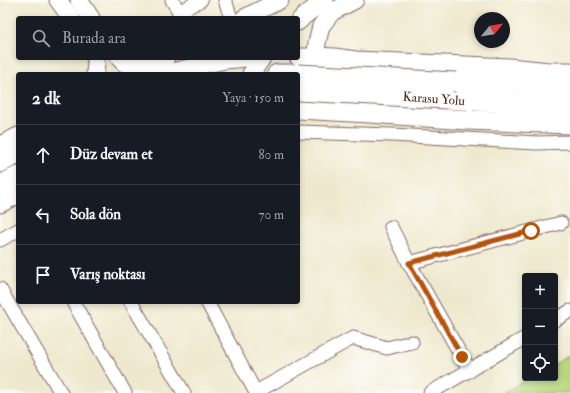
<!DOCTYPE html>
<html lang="tr">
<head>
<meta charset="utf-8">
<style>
	body { margin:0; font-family:"IM FELL Double Pica",serif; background:#242831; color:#f1f3f6 }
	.controls { position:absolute; right:12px; bottom:12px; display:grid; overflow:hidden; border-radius:4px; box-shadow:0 2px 6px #0003 }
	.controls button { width:36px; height:36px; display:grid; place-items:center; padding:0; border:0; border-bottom:1px solid #363941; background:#171b24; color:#f1f3f6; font:20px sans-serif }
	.compass { position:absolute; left:474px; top:12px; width:36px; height:36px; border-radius:50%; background:#171b24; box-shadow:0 2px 6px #0003; rotate:60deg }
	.stop { position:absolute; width:12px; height:12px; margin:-9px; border:3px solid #b45309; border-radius:50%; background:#fff }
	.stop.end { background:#b45309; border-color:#fff; box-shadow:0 1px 4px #0008 }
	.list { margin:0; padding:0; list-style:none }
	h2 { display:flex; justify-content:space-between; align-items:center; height:52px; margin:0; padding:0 16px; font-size:17px }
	h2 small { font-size:13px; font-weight:400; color:#9ea1a6 }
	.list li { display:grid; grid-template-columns:26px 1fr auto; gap:12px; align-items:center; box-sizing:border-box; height:60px; padding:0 16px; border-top:1px solid #363941 }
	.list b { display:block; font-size:15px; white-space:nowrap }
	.list em { font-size:13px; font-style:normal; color:#9ea1a6 }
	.icon { flex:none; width:22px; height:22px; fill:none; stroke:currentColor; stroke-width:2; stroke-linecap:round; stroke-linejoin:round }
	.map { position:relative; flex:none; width:570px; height:393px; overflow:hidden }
	.search { position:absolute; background:#171b24; box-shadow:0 2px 6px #0003; left:16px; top:16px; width:284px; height:44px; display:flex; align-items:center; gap:10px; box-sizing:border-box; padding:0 14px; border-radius:4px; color:#9ea1a6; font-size:15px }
	.panel { position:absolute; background:#171b24; box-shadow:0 2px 6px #0003; left:16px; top:72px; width:284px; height:232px; border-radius:4px }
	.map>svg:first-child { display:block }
</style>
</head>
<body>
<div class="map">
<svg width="570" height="393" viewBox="0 0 570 393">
	<rect width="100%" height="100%" fill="#fdfcf7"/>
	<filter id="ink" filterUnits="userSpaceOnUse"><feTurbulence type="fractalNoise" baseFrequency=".025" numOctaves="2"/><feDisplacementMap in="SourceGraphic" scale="8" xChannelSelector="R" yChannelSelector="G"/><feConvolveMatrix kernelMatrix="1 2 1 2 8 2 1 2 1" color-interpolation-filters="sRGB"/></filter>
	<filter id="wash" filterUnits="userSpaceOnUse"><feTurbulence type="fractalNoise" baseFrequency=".012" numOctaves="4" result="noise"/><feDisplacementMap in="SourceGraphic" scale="16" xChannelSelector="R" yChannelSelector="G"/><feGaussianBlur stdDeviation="0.9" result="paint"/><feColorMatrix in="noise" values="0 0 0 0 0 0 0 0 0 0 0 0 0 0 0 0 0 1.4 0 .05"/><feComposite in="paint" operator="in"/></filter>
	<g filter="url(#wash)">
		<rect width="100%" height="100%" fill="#eee9ce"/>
		<polygon fill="#b8d77e" stroke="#817b54" points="570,355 570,393 503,393 529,378 555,378 555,364"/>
	</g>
	<g filter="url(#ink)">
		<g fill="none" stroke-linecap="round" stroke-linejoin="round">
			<defs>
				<g id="minor">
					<polyline points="172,0 183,18"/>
					<polyline points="225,0 231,18"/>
					<polyline points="179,12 201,0"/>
					<polyline points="298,132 392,135 537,143 570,142"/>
					<polyline points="391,227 409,263 470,371"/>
					<polyline points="0,240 18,230"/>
					<polyline points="409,263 561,223"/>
					<polyline points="0,289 61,393"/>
					<polyline points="73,302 125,393"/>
					<polyline points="131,302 184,393"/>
					<polyline points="207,302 256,393"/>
					<polyline points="555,320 570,311"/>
					<polyline points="256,392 340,345 353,338 387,348 412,342"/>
					<polyline points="430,393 525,338"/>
				</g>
				<g id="major">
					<polyline points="58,0 71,18"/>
					<polyline points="79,0 91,18"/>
					<polyline points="244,18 280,0"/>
					<polyline points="298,22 304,16 325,0"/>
					<polyline points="298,57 316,57"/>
					<polyline points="95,58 96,63 95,74"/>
					<path d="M119,58C134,74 145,73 165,73"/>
					<path d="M137,58C147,62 156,61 166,58"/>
					<polyline points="314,69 317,43 321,26 332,12 355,0"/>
					<polyline points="162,74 225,60 247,58"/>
					<polyline points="251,74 262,58"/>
					<polyline points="0,145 18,136"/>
					<polyline points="0,204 18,195"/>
				</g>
				<g id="highway">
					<polyline points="316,57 334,58 356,61 509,68 549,72 570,72"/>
					<polyline points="277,74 296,74"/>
					<polyline points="456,82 570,88"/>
					<polyline points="447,99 520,104 570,106"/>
					<polyline points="298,109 370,113 467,120 570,124"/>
					<polyline points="0,163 18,154"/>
					<polyline points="0,185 18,176"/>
				</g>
			</defs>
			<use href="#minor" stroke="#836664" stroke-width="15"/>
			<use href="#major" stroke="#836664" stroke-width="19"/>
			<use href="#highway" stroke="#836664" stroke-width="21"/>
			<use href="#minor" stroke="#fff" stroke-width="13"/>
			<use href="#major" stroke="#fff" stroke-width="17"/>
			<use href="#highway" stroke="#fff" stroke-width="19"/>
			<defs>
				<g id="highway-bridge">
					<polyline points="298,74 456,82"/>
					<polyline points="298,91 447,99"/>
				</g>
			</defs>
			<use href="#highway-bridge" stroke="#836664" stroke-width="21" stroke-linecap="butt"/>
			<use href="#highway-bridge" stroke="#fff" stroke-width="19"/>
		</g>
	</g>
	<g fill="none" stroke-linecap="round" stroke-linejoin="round" filter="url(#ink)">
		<polyline stroke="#b45309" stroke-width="5" points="462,357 409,263 531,231"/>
	</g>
	<g text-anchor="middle" stroke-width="4" stroke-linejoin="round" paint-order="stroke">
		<g font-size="13" fill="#4a1f2b" stroke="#fdfcf7">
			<text transform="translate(434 98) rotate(4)" y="5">Karasu Yolu</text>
		</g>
	</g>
</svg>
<div class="controls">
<button>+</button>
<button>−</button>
<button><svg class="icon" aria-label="locate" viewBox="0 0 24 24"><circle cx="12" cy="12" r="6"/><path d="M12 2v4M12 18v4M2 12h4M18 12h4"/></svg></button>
</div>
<svg class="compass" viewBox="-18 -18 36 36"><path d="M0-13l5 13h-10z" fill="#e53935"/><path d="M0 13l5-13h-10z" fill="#9ea1a6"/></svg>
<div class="stop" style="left:531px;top:231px"></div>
<div class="stop end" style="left:462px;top:357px"></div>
<div class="search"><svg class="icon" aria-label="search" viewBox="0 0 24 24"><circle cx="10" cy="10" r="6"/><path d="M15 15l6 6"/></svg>Burada ara</div>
<section class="panel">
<h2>2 dk<small>Yaya · 150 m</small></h2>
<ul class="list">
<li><svg class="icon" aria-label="ahead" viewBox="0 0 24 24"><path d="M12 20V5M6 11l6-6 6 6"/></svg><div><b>Düz devam et</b></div><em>80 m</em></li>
<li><svg class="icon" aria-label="left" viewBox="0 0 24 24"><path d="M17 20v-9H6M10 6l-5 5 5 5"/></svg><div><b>Sola dön</b></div><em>70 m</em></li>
<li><svg class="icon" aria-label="arrive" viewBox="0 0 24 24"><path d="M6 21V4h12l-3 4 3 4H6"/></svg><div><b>Varış noktası</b></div></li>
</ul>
</section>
</div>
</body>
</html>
